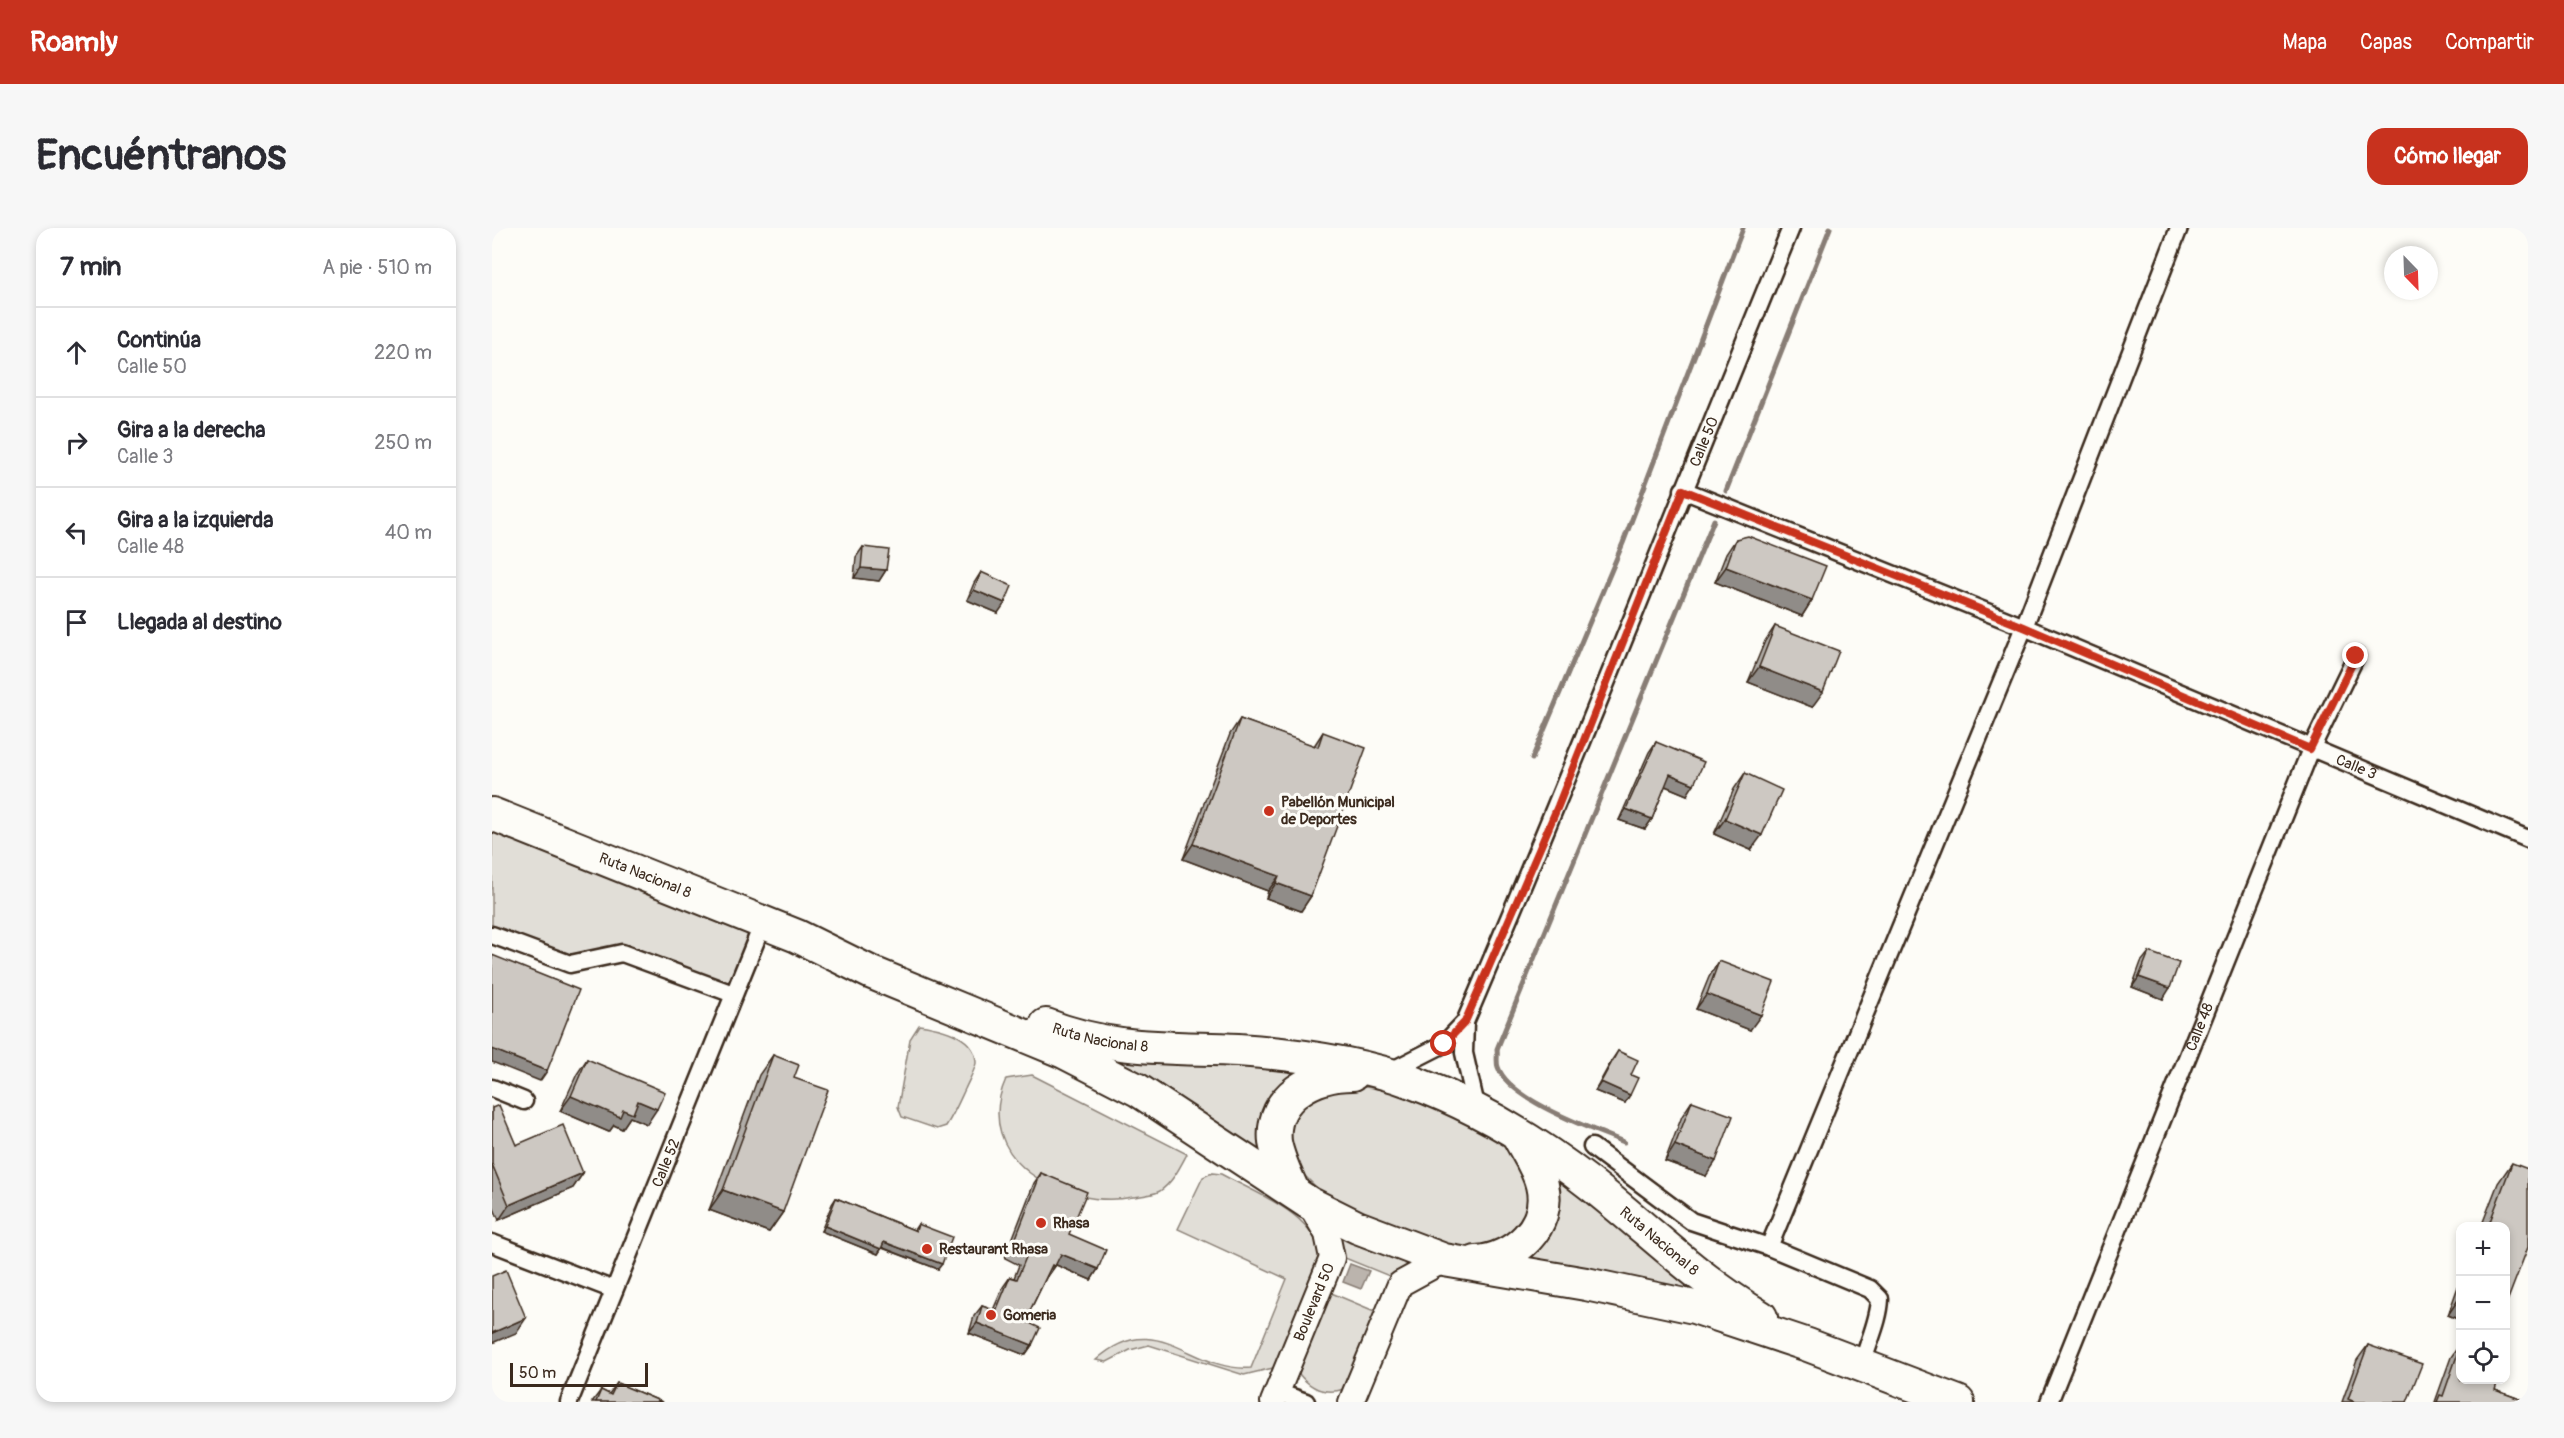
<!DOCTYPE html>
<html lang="es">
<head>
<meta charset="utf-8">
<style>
	body { margin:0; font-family:Pangolin,sans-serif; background:#f7f7f7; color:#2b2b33 }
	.controls { position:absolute; right:18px; bottom:18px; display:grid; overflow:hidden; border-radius:12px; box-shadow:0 3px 9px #0003 }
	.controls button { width:54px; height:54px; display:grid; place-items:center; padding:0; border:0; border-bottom:2px solid #e1e1e2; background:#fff; color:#2b2b33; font:30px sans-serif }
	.compass { position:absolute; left:1892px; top:18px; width:54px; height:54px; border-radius:50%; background:#fff; box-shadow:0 3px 9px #0003; rotate:157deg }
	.scale { position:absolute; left:18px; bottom:15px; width:138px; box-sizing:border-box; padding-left:6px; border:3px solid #3b2a1e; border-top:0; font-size:16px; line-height:21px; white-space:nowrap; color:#3b2a1e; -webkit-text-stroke:4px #fdfcf7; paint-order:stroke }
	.stop { position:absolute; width:18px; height:18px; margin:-14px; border:4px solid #c8321e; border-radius:50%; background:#fff }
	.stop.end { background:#c8321e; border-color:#fff; box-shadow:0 2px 6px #0008 }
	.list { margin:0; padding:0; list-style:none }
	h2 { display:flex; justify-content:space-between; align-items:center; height:78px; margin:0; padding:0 24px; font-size:26px }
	h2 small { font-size:20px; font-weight:400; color:#7c7c81 }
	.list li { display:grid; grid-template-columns:39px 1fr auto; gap:18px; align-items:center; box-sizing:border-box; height:90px; padding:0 24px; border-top:2px solid #e1e1e2 }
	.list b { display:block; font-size:22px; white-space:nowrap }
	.list p { margin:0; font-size:20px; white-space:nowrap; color:#7c7c81 }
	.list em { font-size:20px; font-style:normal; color:#7c7c81 }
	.icon { flex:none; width:33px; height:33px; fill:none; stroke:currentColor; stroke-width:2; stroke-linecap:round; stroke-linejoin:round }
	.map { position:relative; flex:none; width:2036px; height:1174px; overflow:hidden; border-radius:18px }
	header { display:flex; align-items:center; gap:36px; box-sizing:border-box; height:84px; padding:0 30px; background:#c8321e; color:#fff }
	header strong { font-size:28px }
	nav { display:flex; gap:33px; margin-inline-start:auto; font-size:21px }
	.intro { display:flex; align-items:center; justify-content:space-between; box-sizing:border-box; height:144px; padding:0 36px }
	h1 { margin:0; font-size:42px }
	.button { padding:15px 27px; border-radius:18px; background:#c8321e; color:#fff; font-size:21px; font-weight:700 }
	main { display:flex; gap:36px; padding:0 36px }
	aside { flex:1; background:#fff; border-radius:18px; box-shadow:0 3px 9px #0003 }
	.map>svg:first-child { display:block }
</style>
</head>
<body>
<header>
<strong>Roamly</strong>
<nav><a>Mapa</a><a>Capas</a><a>Compartir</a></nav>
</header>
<div class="intro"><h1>Encuéntranos</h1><a class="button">Cómo llegar</a></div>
<main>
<aside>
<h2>7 min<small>A pie · 510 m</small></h2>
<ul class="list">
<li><svg class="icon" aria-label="ahead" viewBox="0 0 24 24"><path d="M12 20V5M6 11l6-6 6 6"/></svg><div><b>Continúa</b><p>Calle 50</p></div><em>220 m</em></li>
<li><svg class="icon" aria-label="right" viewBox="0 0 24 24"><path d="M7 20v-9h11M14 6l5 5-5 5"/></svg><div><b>Gira a la derecha</b><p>Calle 3</p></div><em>250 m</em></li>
<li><svg class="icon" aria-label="left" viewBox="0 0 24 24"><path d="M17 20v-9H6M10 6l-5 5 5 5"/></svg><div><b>Gira a la izquierda</b><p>Calle 48</p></div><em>40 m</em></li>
<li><svg class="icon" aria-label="arrive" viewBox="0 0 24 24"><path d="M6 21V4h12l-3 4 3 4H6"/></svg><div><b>Llegada al destino</b></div></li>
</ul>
</aside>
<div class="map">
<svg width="2036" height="1174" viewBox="0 0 2036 1174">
	<rect width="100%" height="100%" fill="#fdfcf7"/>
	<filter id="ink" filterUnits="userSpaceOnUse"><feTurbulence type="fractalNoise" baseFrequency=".0167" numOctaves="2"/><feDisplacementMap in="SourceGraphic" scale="12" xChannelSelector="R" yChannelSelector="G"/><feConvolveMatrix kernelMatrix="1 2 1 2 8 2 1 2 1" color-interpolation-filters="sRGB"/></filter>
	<g filter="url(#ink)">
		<g fill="#e1ded7" stroke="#8e847a" stroke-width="1.5">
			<polygon points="0,602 269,702 241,766 130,725 78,736 0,707"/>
			<path d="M427,797C448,800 484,808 484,835C483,842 476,854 473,861C467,874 462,886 454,898L445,901L410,889L406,879L418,811Z"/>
			<polygon points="611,826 813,840 773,938"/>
			<path d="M540,847L695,926C688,939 681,954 668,963C661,967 649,968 641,969C572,983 478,931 514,851Z"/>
			<path d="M862,858C918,861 967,891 1018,915L1039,969L1036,988L1018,1011L985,1022L957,1020L894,998L827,962L804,939L794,899L818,867Z"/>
			<path d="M1062,943L1162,1030L1209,1064L1036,1032C1062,1009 1072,977 1062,943Z"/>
			<path d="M720,945L729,946C767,967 823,985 831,1032L785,1139L752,1147L657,1117L638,1122L615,1134L604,1132C665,1077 699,1145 759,1140L795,1051L686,1001L711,949Z"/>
			<polygon points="842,998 929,1035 902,1050 848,1028"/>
			<path d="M837,1064L887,1085L852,1161C834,1167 819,1161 807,1146V1136Z"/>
		</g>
		<polygon fill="#bbb4ad" stroke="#887d74" stroke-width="1.5" points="858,1036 877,1043 869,1061 851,1054"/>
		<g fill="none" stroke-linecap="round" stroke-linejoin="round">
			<g stroke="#887d74" stroke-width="5">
				<polyline points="1234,263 1338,0"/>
				<polyline points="1040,531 1131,315 1251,0"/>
				<path d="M1132,914C1101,901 1017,872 1006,839C1004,834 1006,826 1005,821L1222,292"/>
			</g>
			<defs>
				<g id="street">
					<path id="s1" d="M1191,262L1532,399L2036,611"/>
					<polyline points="0,707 78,736 130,725 241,766"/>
					<polyline points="973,794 972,825 985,882"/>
					<path id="s2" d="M895,845L952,816L973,794C1086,531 1190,265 1299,0"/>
					<polyline points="0,860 32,873"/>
					<path d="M1100,919L1199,993L1277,1019L1378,1061L1388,1071C1387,1094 1375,1116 1370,1138"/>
					<polyline points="0,1015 122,1062"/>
					<polyline points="1277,1019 1532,399 1687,0"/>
					<polyline points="785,1164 814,1174"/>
					<path id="s3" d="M77,1174L271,695"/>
					<path id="s4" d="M1557,1174L1819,521L1864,428"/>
				</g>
				<g id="secondary">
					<path id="s5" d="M781,1174L840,1030L835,1006L817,975"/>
					<polyline points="859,1174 908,1056 952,1032"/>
				</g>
				<g id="highway">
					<path id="s6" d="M0,586L305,708L378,744L572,824L646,862L817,975L865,999L952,1032L1094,1056L1202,1079L1316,1117L1466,1174"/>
					<path id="s7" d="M554,797C620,823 677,819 746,822C804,826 866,834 920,854C985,878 1043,913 1097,955C1155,1000 1206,1052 1269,1089"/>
					<path d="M801,963C794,947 786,931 783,914C778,868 822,846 861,846"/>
					<path d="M984,1034C1022,1032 1060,998 1050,957C1046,939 1034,923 1026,907"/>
				</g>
			</defs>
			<use href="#street" stroke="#3b2a1e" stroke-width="21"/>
			<use href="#secondary" stroke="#3b2a1e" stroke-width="28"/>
			<use href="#highway" stroke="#3b2a1e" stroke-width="36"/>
			<use href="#street" stroke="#fdfcf7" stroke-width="16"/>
			<use href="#secondary" stroke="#fdfcf7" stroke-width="24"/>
			<use href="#highway" stroke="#fdfcf7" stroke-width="32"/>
		</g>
		<g fill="#b0aca7" stroke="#3b2a1e" stroke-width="1.5">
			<polygon points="1244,311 1320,372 1310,388 1223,354 1234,326"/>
			<polygon points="371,319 394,342 387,353 362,350 364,329"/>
			<polygon points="489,344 506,385 475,372 482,355"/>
			<polygon points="1283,398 1320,479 1256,454 1273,413"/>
			<polygon points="748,491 822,518 831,504 819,668 809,683 774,670 776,663 691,631 738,506"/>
			<polygon points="1164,514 1195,567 1173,558 1160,591 1153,601 1127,592 1157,524"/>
			<polygon points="1253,545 1259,622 1222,606 1242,561"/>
			<polygon points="1657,724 1671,771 1640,759 1649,734"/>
			<polygon points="1227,733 1258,802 1204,781 1217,749"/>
			<polygon points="1126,823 1139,847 1133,875 1103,863 1120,832"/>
			<polygon points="281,827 302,850 291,984 277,1004 217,982 267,847"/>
			<polygon points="95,831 155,896 138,889 130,901 122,897 117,904 68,883 85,846"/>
			<polygon points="1200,873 1214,948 1173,933 1190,888"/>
			<polygon points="0,880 24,917 91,945 81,960 7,992 0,976"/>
			<polygon points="2020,935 2013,999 1989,999 2006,955"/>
			<polygon points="549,945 577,1006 606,1041 599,1052 564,1037 556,1048 555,1048 533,1093 540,1117 533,1127 477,1105 482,1088 490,1078 501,1082 511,1059 518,1049 522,1050 527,1037 513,1030 542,955"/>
			<polygon points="344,970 422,1002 426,996 446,1041 390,1020 386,1026 329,1003 340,976"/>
			<polygon points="1968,1053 1968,1092 1956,1087"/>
			<polygon points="1968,1116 1968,1152 2003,1162 2036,1174 1943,1174 1959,1129"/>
			<polygon points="1876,1117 1915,1174 1850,1174 1865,1132"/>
			<polygon points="125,1155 170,1174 100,1174 109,1162 117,1166"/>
		</g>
		<g fill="#908c88" stroke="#3b2a1e" stroke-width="1.5">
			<polygon points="1234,339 1320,372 1310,388 1223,354"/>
			<polygon points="369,340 394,342 387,353 362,350"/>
			<polygon points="482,362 513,375 506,385 475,372"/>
			<polygon points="1267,439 1331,464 1320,479 1256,454"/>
			<polygon points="1178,546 1202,556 1195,567 1171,557"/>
			<polygon points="1134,581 1160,591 1153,601 1127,592"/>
			<polygon points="1233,591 1270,607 1259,622 1222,606"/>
			<polygon points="701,616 787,648 776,663 691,631"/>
			<polygon points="784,655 819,668 809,683 774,670"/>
			<polygon points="1647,749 1678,760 1671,771 1640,759"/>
			<polygon points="1215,766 1269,787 1258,802 1204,781"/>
			<polygon points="0,821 55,843 48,853 0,834"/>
			<polygon points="1109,854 1138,867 1133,875 1103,863"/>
			<polygon points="79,868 131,882 146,873 165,881 155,896 138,889 130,901 122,897 117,904 68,883"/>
			<polygon points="1183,917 1224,933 1214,948 1173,933"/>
			<polygon points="91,945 81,960 7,992 17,977"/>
			<polygon points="231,962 291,984 277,1004 217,982"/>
			<polygon points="333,998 389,1021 386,1026 329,1003"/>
			<polygon points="392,1014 450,1036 446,1041 389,1019"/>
			<polygon points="569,1026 606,1041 599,1052 562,1036"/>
			<polygon points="560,1037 563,1038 556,1048 553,1047"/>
			<polygon points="1968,1069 1968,1092 1956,1087"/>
			<polygon points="34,1090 24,1105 0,1115 0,1105"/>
			<polygon points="485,1095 540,1117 533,1127 477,1105"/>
		</g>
		<g fill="#cdc8c2" stroke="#3b2a1e" stroke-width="1.5">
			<polygon points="1256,308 1334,338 1320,372 1234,339 1244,311"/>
			<polygon points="371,319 397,322 394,342 369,340"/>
			<polygon points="489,344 520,358 513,375 482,362"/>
			<polygon points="1283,398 1347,423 1331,464 1267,439"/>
			<polygon points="748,491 826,519 831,504 874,520 819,668 784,655 787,648 701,616"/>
			<polygon points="1164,514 1212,534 1202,556 1178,546 1160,591 1134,581"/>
			<polygon points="1253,545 1290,562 1270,607 1233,591"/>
			<polygon points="1657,724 1687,735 1678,760 1647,749"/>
			<polygon points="0,727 87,762 55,843 0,821"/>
			<polygon points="1227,733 1282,754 1269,787 1215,766"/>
			<polygon points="1126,823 1146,832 1139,847 1146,850 1138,867 1109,854"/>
			<polygon points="281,827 307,837 302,850 336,862 291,984 231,962"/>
			<polygon points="95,831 173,864 165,881 146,873 141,886 131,882 128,889 79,868"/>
			<polygon points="1200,873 1241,888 1224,933 1183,917"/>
			<polygon points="7,877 24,917 71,897 91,945 17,977 0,936 0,880"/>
			<polygon points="2020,935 2036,941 2036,1019 2013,1079 2013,999 1996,999"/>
			<polygon points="549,945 595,964 577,1006 614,1022 606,1041 569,1026 563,1038 560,1037 533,1093 548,1100 540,1117 485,1095 490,1078 504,1083 518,1049 525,1051 535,1027 520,1020"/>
			<polygon points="344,970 424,1003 426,996 460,1009 450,1036 392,1014 389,1021 333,998"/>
			<polygon points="14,1042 34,1090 0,1105 0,1048"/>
			<polygon points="1876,1117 1930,1136 1915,1174 1863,1174 1856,1171"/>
			<polygon points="1968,1119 1968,1152 2006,1152 2003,1162 2036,1174 1945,1174 1948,1167 1951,1168"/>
			<polygon points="125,1155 170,1174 104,1174 109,1162 119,1167"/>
		</g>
	</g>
	<g fill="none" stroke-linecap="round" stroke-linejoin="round" filter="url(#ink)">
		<polyline stroke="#c8321e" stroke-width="8" points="952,816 973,794 1066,578 1191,262 1532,399 1818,521 1864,428"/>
	</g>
	<g fill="#c8321e" stroke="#fdfcf7" stroke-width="2">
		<circle cx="777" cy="583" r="6"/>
		<circle cx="549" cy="995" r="6"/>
		<circle cx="435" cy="1021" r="6"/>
		<circle cx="499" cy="1087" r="6"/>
	</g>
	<g text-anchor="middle" stroke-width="6" stroke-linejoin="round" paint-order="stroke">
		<g font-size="15" fill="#3b2a1e" stroke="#fdfcf7">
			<text dy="5" stroke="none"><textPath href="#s2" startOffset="722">Calle 50</textPath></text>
			<text dy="5" stroke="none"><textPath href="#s1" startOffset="728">Calle 3</textPath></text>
			<text dy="5" stroke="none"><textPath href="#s6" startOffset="165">Ruta Nacional 8</textPath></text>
			<text dy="5" stroke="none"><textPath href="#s4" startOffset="404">Calle 48</textPath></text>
			<text dy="5" stroke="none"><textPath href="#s7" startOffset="56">Ruta Nacional 8</textPath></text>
			<text dy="5" stroke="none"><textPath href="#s3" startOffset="258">Calle 52</textPath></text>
			<text dy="5" stroke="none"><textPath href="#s7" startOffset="668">Ruta Nacional 8</textPath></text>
			<text dy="5" stroke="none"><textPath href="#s5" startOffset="108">Boulevard 50</textPath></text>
		</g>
		<g font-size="15" font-weight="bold" fill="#3b2a1e" stroke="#fdfcf7" text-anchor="start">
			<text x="789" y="579">Pabellón Municipal<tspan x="789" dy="17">de Deportes</tspan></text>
			<text x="561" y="1000">Rhasa</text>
			<text x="447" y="1026">Restaurant Rhasa</text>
			<text x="511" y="1092">Gomeria</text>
		</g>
	</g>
</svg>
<div class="controls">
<button>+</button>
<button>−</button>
<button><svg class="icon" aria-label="locate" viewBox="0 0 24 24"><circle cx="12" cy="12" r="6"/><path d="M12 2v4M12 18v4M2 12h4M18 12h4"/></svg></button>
</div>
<svg class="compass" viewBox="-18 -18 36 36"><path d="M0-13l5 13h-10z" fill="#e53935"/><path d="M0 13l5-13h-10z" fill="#7c7c81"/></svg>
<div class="scale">50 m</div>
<div class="stop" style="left:952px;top:816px"></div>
<div class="stop end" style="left:1864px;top:428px"></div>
</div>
</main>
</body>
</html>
